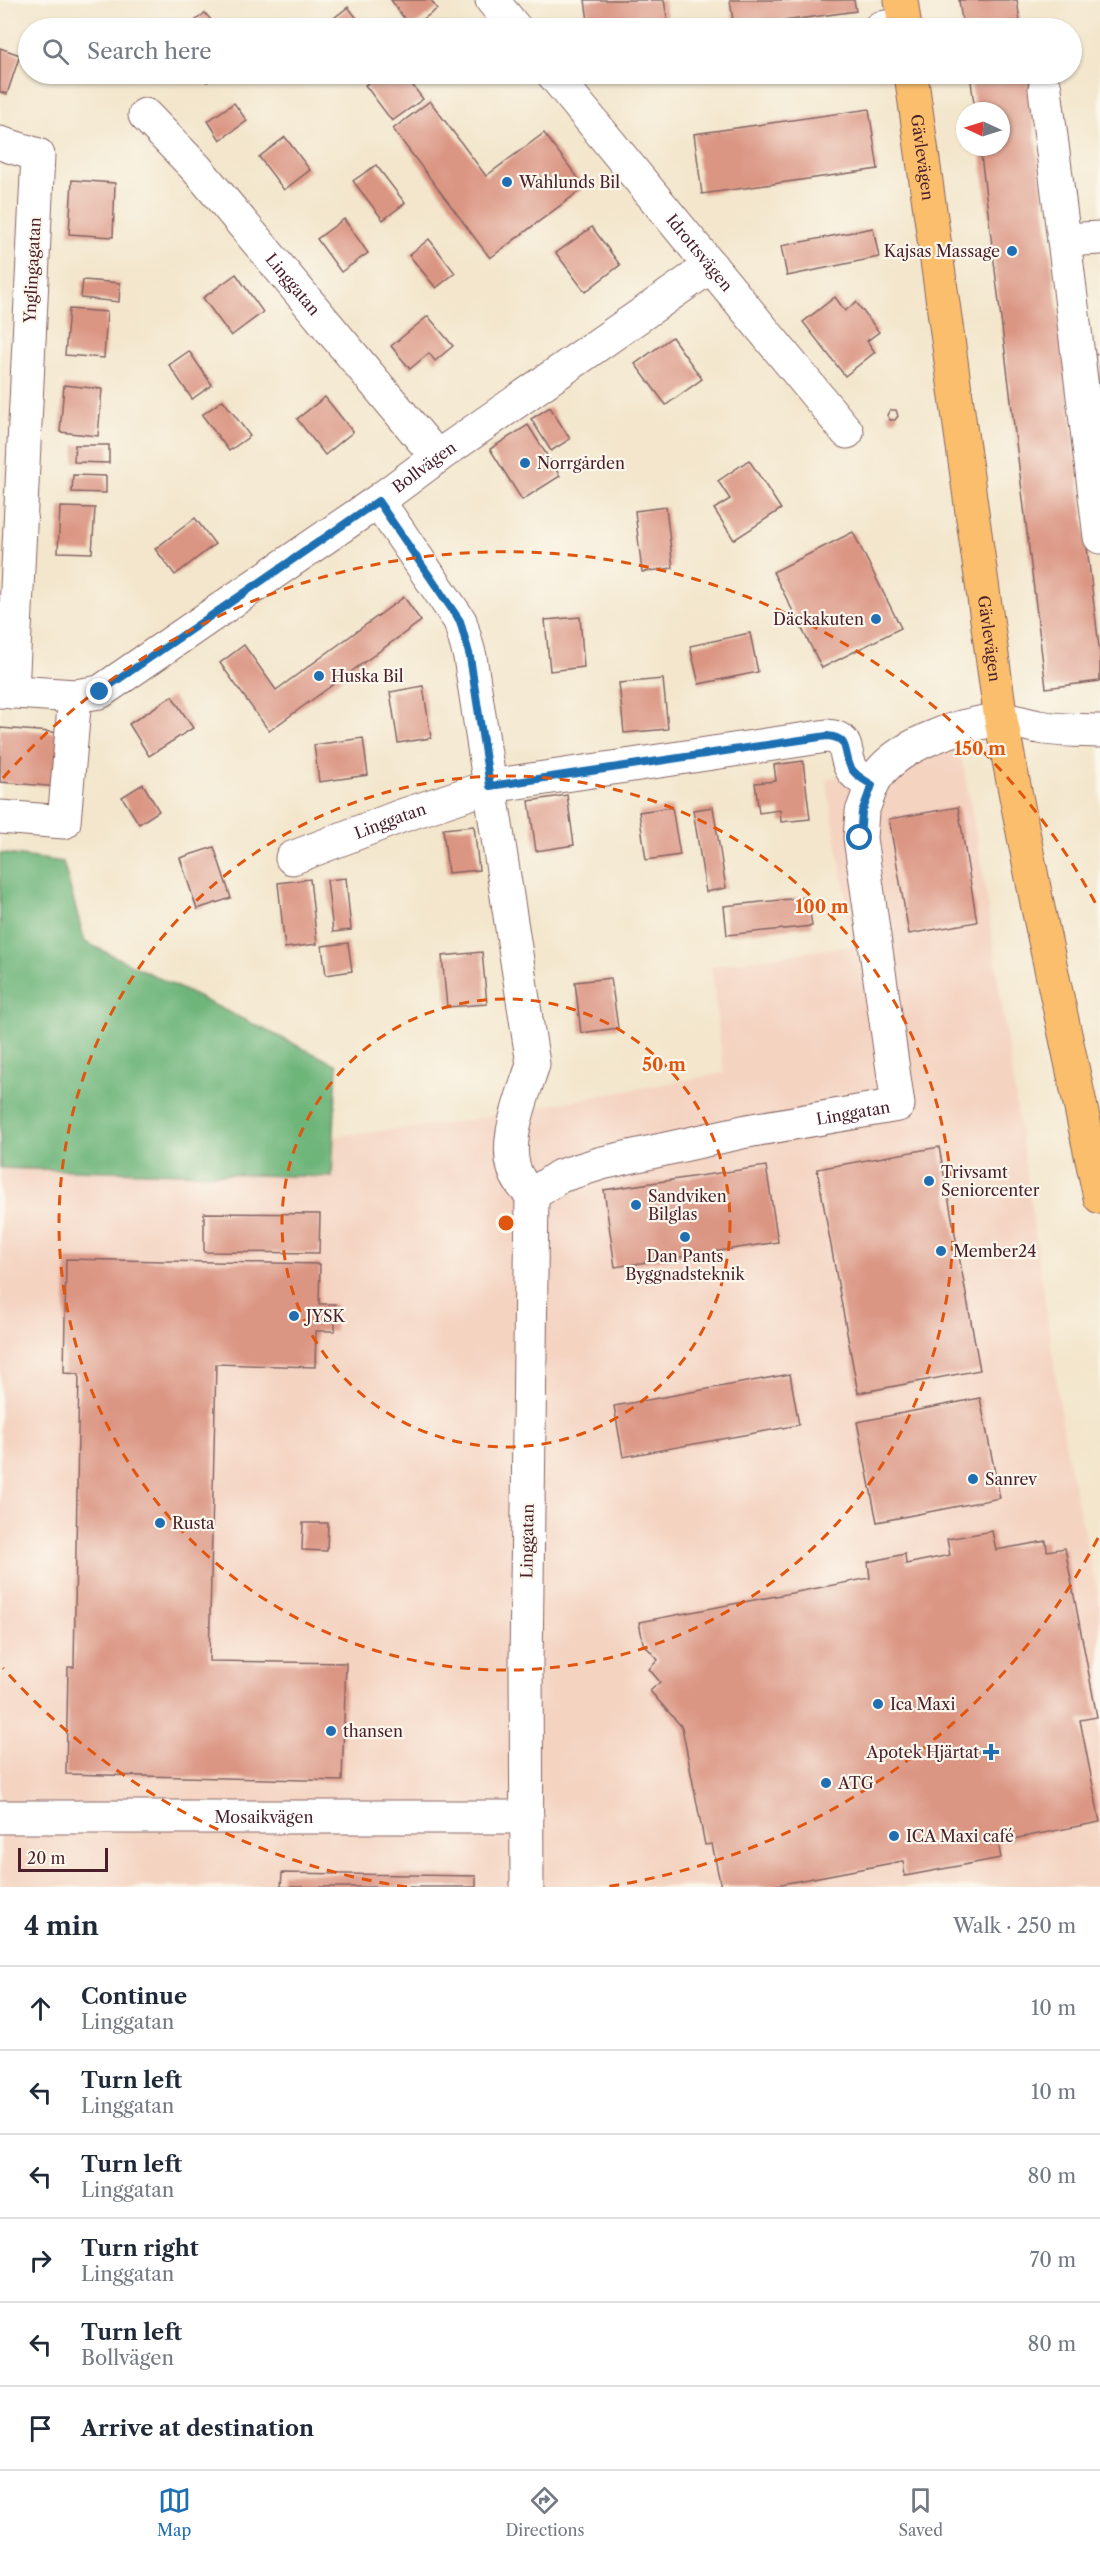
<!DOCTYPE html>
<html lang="en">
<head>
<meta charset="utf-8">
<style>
	body { margin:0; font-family:"Libre Caslon Text",serif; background:#f2f2f3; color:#1f2937 }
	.compass { position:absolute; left:956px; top:102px; width:54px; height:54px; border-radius:50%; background:#fff; box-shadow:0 2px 4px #0004; rotate:274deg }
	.scale { position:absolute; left:18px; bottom:15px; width:90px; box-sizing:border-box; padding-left:6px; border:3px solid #4a1f2b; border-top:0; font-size:16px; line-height:21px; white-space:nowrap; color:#4a1f2b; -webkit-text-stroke:4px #fbf7ec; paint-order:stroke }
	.stop { position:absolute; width:18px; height:18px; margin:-14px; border:4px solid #1f6fb2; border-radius:50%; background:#fff }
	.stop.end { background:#1f6fb2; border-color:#fff; box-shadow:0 2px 6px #0008 }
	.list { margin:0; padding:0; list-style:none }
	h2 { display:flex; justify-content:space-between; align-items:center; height:78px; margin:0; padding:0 24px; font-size:26px }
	h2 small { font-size:20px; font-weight:400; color:#747a83 }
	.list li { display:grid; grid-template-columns:39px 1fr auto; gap:18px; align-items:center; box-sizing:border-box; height:84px; padding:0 24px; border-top:2px solid #e0e1e3 }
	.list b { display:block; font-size:22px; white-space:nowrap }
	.list p { margin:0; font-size:20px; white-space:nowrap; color:#747a83 }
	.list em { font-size:20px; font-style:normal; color:#747a83 }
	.icon { flex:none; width:33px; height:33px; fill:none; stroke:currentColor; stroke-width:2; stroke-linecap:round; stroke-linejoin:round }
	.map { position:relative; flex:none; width:1100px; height:1887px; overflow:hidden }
	.search { position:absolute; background:#fff; box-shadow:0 2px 4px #0004; left:18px; right:18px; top:18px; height:66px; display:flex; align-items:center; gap:15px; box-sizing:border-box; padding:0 21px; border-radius:33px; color:#747a83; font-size:22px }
	.sheet { height:582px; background:#fff }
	nav { display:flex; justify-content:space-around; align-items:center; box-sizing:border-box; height:84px; border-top:2px solid #e0e1e3; background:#fff; font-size:16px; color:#747a83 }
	nav a { display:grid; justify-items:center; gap:3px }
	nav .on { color:#1f6fb2 }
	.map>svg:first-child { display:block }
</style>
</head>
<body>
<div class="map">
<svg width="1100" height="1887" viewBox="0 0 1100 1887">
	<rect width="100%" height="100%" fill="#fbf7ec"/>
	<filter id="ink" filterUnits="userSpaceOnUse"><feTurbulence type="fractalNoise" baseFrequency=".0167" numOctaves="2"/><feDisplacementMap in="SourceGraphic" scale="12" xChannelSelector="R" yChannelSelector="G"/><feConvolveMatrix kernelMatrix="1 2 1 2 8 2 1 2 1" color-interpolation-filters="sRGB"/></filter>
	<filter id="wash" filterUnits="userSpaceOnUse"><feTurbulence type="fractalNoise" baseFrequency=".008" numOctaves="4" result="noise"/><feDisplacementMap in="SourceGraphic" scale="24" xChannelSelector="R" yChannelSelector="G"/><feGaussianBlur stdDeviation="1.35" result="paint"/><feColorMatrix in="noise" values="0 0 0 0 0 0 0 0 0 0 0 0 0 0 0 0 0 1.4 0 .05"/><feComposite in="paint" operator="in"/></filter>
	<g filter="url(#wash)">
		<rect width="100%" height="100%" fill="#f3e6cc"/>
		<polygon fill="#f4d3c1" points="956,729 981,860 1067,1455 1100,1605 1100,1887 0,1887 0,1168 331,1177 334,1136 445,1124 724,1073 711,966 854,945 826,780"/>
		<polygon fill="#6eb57a" stroke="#5c6a52" stroke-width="1.5" points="0,853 63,862 85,942 337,1065 332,1177 0,1168"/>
		<g id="blocks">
			<g fill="#db9583">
				<polygon points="391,0 431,0 437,9 411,28"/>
				<polygon points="585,0 664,0 669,28 589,28"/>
				<polygon points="730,0 854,0 856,11 734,28"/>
				<polygon points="959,0 1017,0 1021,28 963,28"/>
				<polygon points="348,7 364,27 371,22 376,28 327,28 325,25"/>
				<polygon points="205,13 218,28 186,28"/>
				<polygon points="0,48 20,55 7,94 0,92"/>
				<polygon points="200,74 217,74 207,82"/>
				<polygon points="363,74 404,74 423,99 392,121 365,85 370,82"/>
				<polygon points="970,74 1027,74 1063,348 1100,655 1100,681 1046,688 980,147 1001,147 1001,111 975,111"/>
				<polygon points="430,101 486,176 544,133 585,187 490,258 393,129"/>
				<polygon points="234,103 247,121 220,140 208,121"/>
				<polygon points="869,109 878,169 702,194 694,134"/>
				<polygon points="285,137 310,170 284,190 259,157"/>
				<polygon points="376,165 405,203 383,220 353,181"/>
				<polygon points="72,180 115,183 113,237 69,234"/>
				<polygon points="344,219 368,253 341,272 317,239"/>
				<polygon points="592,227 620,265 585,292 556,253"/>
				<polygon points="873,228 879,257 787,276 781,246"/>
				<polygon points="429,239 455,273 436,288 409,255"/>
				<polygon points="236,274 263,312 231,336 203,298"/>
				<polygon points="83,280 120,283 119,302 81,298"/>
				<polygon points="835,297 845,311 856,302 879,332 867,341 875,352 845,376 803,322"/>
				<polygon points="69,309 107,312 104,358 65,355"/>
				<polygon points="428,316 453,346 435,361 429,353 410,369 391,346"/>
				<polygon points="672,337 702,379 666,405 635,364"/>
				<polygon points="189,351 212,385 192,399 169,365"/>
				<polygon points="1100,354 1100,469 1087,356"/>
				<polygon points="64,385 102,389 98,436 60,432"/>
				<polygon points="325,397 353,432 325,455 297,419"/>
				<polygon points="223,400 250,436 229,451 202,415"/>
				<polygon points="550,407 570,439 551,451 531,419"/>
				<polygon points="890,410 896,410 898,416 895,420 890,420 887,415"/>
				<polygon points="528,425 560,476 522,500 490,449"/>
				<polygon points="75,445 109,445 109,463 74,462"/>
				<polygon points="749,460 781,509 734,540 714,509 730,499 718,481"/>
				<polygon points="73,475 106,476 106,493 72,492"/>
				<polygon points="60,507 95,508 92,553 58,552"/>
				<polygon points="666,507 673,568 642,572 635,511"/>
				<polygon points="195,518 215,544 175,575 155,549"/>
				<polygon points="853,532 901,628 822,668 773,572"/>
				<polygon points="404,597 421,621 269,731 220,663 244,645 276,690"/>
				<polygon points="580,617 584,667 550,671 545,620"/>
				<polygon points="750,633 758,672 699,684 690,646"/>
				<polygon points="663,679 668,729 624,733 619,683"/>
				<polygon points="423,686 431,738 398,743 390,692"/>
				<polygon points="172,696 193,728 149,756 129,724"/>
				<polygon points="0,728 63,733 59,787 0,782"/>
				<polygon points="363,738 368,775 319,782 314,745"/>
				<polygon points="803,761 810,819 781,822 780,810 759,813 755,783 776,781 774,765"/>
				<polygon points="143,784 159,811 139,824 122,797"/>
				<polygon points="567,795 574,845 536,851 529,801"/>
				<polygon points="672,807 680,855 646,860 639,812"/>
				<polygon points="713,807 726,888 706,892 693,810"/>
				<polygon points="958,807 977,922 909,934 889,819"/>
				<polygon points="474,826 479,870 448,873 443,829"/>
				<polygon points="214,847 231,898 197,909 180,858"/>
				<polygon points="346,878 351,930 333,932 327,880"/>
				<polygon points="310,879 317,944 285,948 278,883"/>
				<polygon points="808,897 812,926 727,935 724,906"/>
				<polygon points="348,943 352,971 326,975 322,946"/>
				<polygon points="482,952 487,1004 447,1007 442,956"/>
				<polygon points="611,978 618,1028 581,1033 575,982"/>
				<polygon points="939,1147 980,1370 858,1393 817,1169"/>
				<polygon points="766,1166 778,1242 615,1267 604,1190"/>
				<polygon points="204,1213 320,1214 319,1253 204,1252"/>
				<polygon points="66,1259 320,1264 319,1304 335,1304 335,1331 316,1331 315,1367 216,1364 209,1661 346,1663 342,1781 66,1774 68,1667 74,1667 79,1374 64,1373"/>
				<polygon points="790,1374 799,1425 623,1457 614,1406"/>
				<polygon points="980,1398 1000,1498 877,1522 857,1422"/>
				<polygon points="303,1523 328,1523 327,1551 302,1550"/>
				<polygon points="992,1531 996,1550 1046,1541 1047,1551 1065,1548 1097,1717 1080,1720 1100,1822 998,1842 1001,1858 905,1876 903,1861 766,1887 721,1887 712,1844 705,1845 682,1727 650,1691 660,1682 649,1669 658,1660 643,1643 639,1622 870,1578 868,1562 905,1554 906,1564 950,1555 947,1539"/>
				<polygon points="282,1873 476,1876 476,1887 281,1887"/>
			</g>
		</g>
	</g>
	<g filter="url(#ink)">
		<use href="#blocks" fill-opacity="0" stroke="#856563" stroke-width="1.5"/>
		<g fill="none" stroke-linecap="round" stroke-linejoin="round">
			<defs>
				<g id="minor">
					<polyline points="492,0 515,28"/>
					<polyline points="880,28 904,24"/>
					<path id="s1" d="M553,74L847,432"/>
					<polyline points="1045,89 1064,240"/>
					<path id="s2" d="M145,115L197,169L437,457"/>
					<polyline points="0,143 38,155 12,692"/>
					<polyline points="1100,238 1064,240 1100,537"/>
					<path d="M378,501L460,621L470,657L533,1064C524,1095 498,1150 520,1181C523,1186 528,1190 532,1195L526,1664L527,1887"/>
					<path id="s3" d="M0,691L75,696L100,692L378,501L437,457L711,266"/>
					<polyline points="0,817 64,822 75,696"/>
					<path id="s4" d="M292,858L401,816L491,786L827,736C850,738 843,750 850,766C854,775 864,780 872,785C890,746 960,724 999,720C1012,719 1027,725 1040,727C1059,731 1080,730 1100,731"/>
					<path id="s5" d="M532,1195L560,1176L602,1163L747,1131L898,1105L860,838L862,812L872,785"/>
					<path id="s6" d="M0,1817H527"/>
				</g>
				<g id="major">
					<polyline points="901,0 905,28"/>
					<path id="s7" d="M911,74L1001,720L1038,908L1100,1197"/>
				</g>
			</defs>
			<use href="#minor" stroke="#856563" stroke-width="35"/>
			<use href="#major" stroke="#856563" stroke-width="35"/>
			<use href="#minor" stroke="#fff" stroke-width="33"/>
			<use href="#major" stroke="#fabe6d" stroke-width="33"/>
		</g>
	</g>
	<g fill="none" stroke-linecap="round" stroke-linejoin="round" filter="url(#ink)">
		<path stroke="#1f6fb2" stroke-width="8" d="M100,692L378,501L460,621L470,657L490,786L827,736C850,738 843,750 850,766C854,775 864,780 872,785L862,812L860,838"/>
	</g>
	<g fill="none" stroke="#e0560e" stroke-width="3" stroke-dasharray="10 8">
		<circle cx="506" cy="1223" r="224"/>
		<circle cx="506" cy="1223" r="447"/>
		<path d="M1098 1538A671 671 0 0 1 605 1887M407 1887A671 671 0 0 1 3 1668M3 778A671 671 0 0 1 1098 908"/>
	</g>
	<g fill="#1f6fb2" stroke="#fbf7ec" stroke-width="2">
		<circle cx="507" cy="182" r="6"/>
		<circle cx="1012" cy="251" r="6"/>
		<circle cx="525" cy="463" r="6"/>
		<circle cx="876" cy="619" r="6"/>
		<circle cx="319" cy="676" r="6"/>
		<circle cx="929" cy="1181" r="6"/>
		<circle cx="636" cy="1205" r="6"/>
		<circle cx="685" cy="1237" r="6"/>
		<circle cx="941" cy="1251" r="6"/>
		<circle cx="294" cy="1316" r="6"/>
		<circle cx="973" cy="1479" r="6"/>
		<circle cx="160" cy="1523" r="6"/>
		<circle cx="878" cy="1704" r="6"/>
		<circle cx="331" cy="1731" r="6"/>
		<path d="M988 1743h6v6h6v6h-6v6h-6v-6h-6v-6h6z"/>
		<circle cx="826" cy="1783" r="6"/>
		<circle cx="894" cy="1836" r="6"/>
	</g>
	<g text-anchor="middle" stroke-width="4.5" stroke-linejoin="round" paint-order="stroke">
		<g font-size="16" fill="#4a1f2b" stroke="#fbf7ec">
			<text dy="6" stroke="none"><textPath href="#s7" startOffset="84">Gävlevägen</textPath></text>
			<text dy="6" stroke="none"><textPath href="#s1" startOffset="231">Idrottsvägen</textPath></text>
			<text transform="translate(32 270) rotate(-87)" y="6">Ynglingagatan</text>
			<text dy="6" stroke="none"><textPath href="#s2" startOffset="225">Linggatan</textPath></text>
			<text dy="6" stroke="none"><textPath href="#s3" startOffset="495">Bollvägen</textPath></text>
			<text dy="6" stroke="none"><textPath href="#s7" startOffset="570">Gävlevägen</textPath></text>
			<text dy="6" stroke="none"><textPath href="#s4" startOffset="105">Linggatan</textPath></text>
			<text dy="6" stroke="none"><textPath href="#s5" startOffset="334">Linggatan</textPath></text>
			<text transform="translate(527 1541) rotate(-89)" y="6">Linggatan</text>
			<text dy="6" stroke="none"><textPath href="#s6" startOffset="264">Mosaikvägen</textPath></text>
		</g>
		<g font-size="16" fill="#4a1f2b" stroke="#fbf7ec" text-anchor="start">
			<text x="519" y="188">Wahlunds Bil</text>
			<text x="1000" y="257" text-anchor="end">Kajsas Massage</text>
			<text x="537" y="469">Norrgården</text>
			<text x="864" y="625" text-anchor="end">Däckakuten</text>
			<text x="331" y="682">Huska Bil</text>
			<text x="941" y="1178">Trivsamt<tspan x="941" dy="18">Seniorcenter</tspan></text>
			<text x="648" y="1202">Sandviken<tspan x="648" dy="18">Bilglas</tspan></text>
			<text x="953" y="1257">Member24</text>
			<text x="685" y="1262" text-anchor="middle">Dan Pants<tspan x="685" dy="18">Byggnadsteknik</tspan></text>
			<text x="306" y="1322">JYSK</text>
			<text x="985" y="1485">Sanrev</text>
			<text x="172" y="1529">Rusta</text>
			<text x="890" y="1710">Ica Maxi</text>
			<text x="343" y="1737">thansen</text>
			<text x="979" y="1758" text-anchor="end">Apotek Hjärtat</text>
			<text x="838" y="1789">ATG</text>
			<text x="906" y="1842">ICA Maxi café</text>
		</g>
	</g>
	<circle cx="506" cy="1223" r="9" fill="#e0560e" stroke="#fbf7ec" stroke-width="3"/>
	<g font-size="18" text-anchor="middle" font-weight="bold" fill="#e0560e" stroke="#fbf7ec" stroke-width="4.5" stroke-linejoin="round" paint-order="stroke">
		<text x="980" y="755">150 m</text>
		<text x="822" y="913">100 m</text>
		<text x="664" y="1071">50 m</text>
	</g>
</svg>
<svg class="compass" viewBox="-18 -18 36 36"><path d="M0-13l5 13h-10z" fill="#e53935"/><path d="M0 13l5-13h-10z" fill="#747a83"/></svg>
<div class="scale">20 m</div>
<div class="stop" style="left:860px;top:838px"></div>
<div class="stop end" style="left:100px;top:692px"></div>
<div class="search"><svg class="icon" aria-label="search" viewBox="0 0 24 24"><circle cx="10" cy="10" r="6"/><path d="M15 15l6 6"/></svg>Search here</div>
</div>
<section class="sheet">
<h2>4 min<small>Walk · 250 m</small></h2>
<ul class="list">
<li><svg class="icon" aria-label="ahead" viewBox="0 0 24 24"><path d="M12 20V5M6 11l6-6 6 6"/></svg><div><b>Continue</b><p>Linggatan</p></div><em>10 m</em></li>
<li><svg class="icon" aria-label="left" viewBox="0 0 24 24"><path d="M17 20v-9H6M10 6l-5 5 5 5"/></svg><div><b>Turn left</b><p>Linggatan</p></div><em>10 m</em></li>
<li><svg class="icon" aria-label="left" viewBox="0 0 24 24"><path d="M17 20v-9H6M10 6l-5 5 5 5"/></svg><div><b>Turn left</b><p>Linggatan</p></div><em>80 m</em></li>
<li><svg class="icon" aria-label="right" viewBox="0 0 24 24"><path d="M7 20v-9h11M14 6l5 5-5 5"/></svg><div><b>Turn right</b><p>Linggatan</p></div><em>70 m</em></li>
<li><svg class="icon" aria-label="left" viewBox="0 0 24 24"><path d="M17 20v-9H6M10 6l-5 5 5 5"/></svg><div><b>Turn left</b><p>Bollvägen</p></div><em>80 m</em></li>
<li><svg class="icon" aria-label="arrive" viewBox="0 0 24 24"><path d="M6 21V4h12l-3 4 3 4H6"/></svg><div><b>Arrive at destination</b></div></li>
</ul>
</section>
<nav>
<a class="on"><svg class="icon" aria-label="map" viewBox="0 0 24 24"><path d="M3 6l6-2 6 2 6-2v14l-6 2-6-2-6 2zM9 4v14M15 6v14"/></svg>Map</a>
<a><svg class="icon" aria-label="directions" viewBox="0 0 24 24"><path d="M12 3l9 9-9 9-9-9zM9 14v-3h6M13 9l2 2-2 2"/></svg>Directions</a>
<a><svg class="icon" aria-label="saved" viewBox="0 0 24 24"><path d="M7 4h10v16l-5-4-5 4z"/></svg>Saved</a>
</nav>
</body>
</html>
